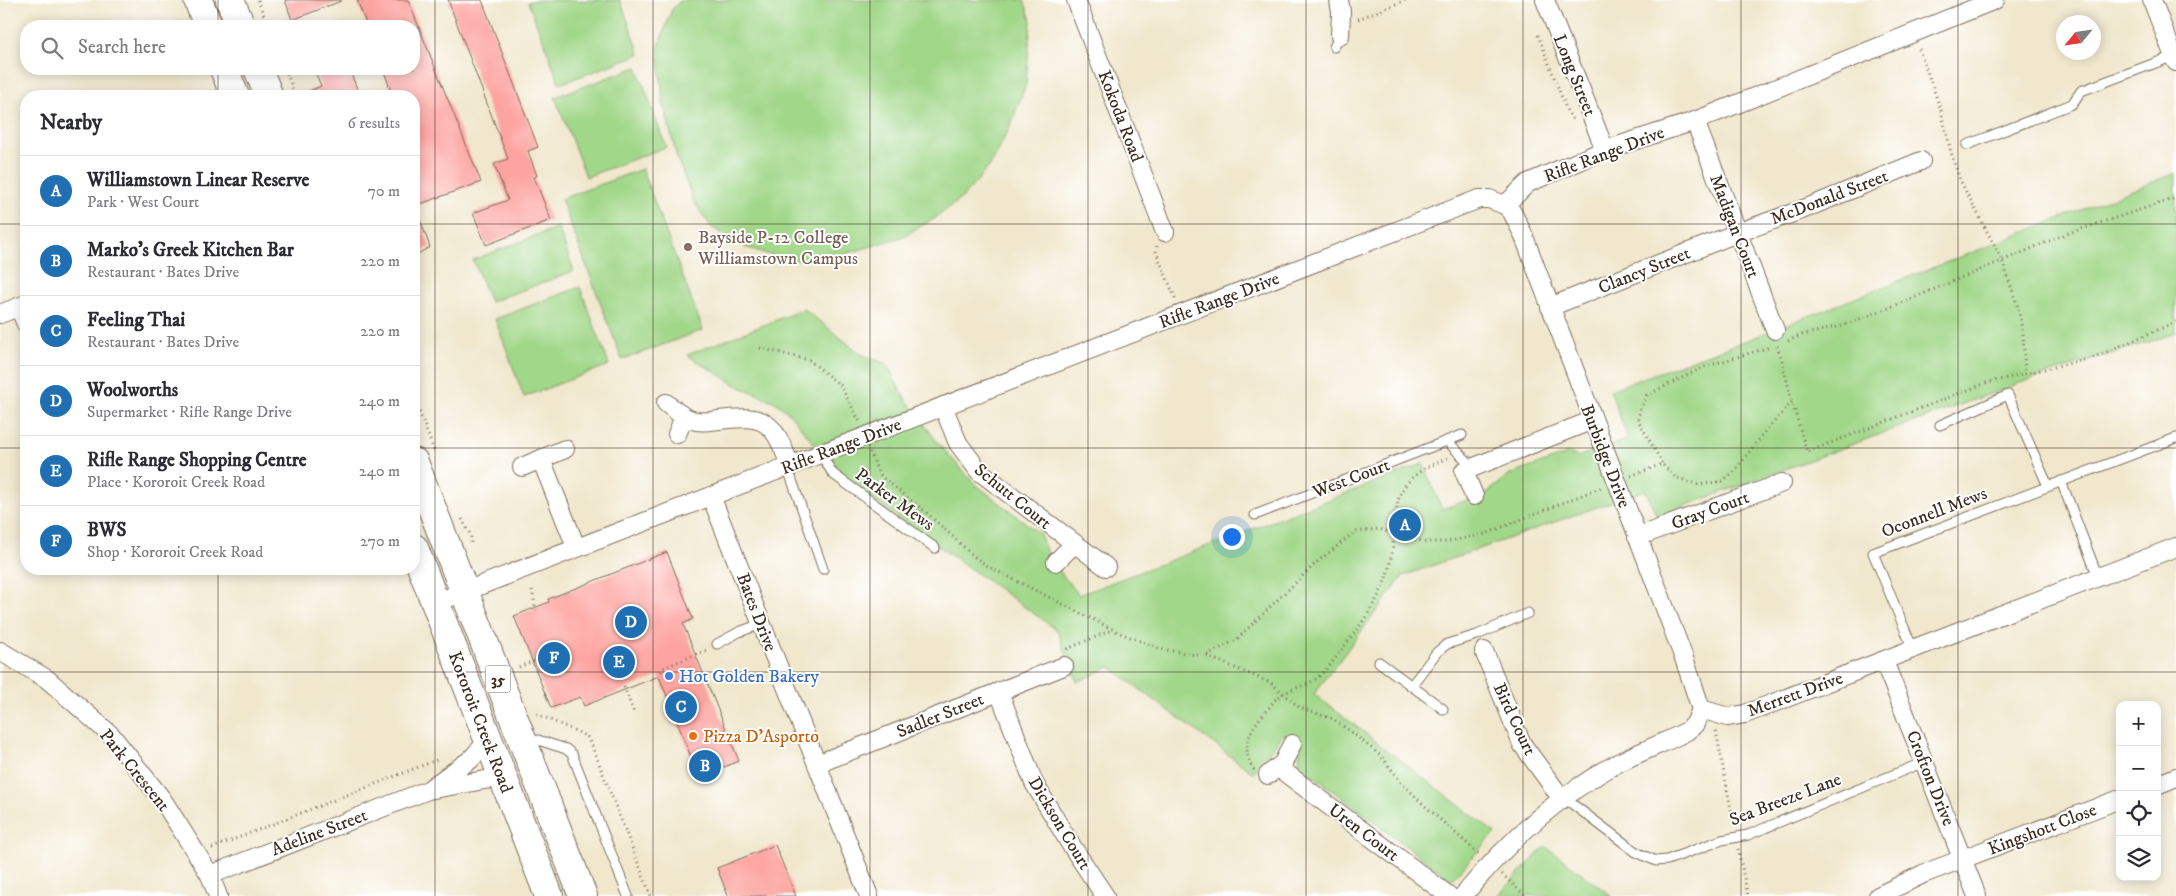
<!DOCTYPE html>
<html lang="en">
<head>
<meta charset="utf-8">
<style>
	body { margin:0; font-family:"IM FELL DW Pica",serif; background:#f2f2f3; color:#2b2b33 }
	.controls { position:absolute; right:15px; bottom:15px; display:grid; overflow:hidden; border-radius:10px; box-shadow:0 2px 12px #0003 }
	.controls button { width:45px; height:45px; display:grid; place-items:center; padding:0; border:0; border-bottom:1px solid #e1e1e2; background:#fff; color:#2b2b33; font:25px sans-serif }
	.compass { position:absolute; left:2056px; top:15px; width:45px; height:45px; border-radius:50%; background:#fff; box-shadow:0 2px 12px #0003; rotate:241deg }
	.you { position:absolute; left:1231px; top:536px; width:18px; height:18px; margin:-12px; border:4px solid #fff; border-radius:50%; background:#1a73e8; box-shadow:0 0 0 8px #1a73e833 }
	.badge { display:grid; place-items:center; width:32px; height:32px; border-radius:50%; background:#1f6fb2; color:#fff; font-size:16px; font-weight:700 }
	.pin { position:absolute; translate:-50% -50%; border:2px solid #fff; box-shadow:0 1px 5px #0006 }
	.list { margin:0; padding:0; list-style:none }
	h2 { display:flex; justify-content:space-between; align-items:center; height:65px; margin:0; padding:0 20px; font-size:21px }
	h2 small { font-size:16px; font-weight:400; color:#7c7c81 }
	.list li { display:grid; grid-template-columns:32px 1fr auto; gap:15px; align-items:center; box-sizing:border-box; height:70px; padding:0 20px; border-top:1px solid #e1e1e2 }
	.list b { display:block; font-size:19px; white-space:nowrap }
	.list p { margin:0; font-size:16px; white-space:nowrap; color:#7c7c81 }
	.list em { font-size:16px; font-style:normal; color:#7c7c81 }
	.icon { flex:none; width:28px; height:28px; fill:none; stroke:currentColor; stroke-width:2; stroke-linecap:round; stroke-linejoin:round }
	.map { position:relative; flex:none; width:2176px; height:896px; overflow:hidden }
	.search { position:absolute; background:#fff; box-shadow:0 2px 12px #0003; left:20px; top:20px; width:400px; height:55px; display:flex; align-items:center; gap:12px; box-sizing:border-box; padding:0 18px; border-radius:20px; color:#7c7c81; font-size:19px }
	.panel { position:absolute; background:#fff; box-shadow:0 2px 12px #0003; left:20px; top:90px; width:400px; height:485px; border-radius:20px }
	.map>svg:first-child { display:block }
</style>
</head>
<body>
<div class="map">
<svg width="2176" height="896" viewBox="0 0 2176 896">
	<rect width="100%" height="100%" fill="#fff"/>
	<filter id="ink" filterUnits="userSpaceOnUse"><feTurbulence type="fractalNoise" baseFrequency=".02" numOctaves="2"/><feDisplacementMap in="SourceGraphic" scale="10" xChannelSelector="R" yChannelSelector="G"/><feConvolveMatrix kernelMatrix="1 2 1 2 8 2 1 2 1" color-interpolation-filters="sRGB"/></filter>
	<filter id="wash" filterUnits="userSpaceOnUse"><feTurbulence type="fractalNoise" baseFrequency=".0096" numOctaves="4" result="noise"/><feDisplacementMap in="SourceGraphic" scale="20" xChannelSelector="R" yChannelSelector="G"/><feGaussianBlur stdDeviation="1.12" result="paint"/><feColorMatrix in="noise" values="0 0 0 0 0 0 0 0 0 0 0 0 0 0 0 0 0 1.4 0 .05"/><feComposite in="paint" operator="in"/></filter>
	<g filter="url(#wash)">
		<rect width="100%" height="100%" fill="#f0e7cc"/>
		<g fill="#a0d788" stroke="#6e8053">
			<polygon points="534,0 620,0 640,54 560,84 528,2"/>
			<polygon points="681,0 1024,0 1031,20 1026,84 1010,127 989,167 962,198 934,219 902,237 825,260 786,260 745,247 711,227 694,202 677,158 663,102 658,48 672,9"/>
			<polygon points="637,67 666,147 586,177 555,97"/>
			<polygon points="642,169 703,330 622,360 561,199"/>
			<polygon points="2176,173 2176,333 2020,383 1657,516 1645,490 1403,576 1314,694 1495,833 1451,880 1299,765 1300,747 1283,734 1253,773 1110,667 1077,682 1057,630 842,478 790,414 775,402 738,386 687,355 804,309 861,354 887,364 902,394 938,443 975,484 1040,534 1049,559 1079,595 1423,464 1442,509 1485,494 1510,475 1569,453 1578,457 1628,439 1610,390 1750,339"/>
			<polygon points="558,227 574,271 490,302 473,260"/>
			<polygon points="580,287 609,365 524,397 495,319"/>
			<polygon points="1545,846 1612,896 1498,896"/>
		</g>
		<g id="blocks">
			<g fill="#fda4a0">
				<polygon points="285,0 341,0 341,1 292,20"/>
				<polygon points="357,0 408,0 481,182 415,206 430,247 414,256 414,96 393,96 383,69 414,69 414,26 367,26"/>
				<polygon points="448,0 482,0 538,147 528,151 537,176 534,177 551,220 486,245 473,213 508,200 494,164 508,159"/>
				<polygon points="314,69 349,69 360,96 297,96 321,86"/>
				<polygon points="667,552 693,619 683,624 739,761 699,777 659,676 584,706 580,697 551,708 514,616 549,602 548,599"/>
				<polygon points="775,845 796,896 728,896 717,868"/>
			</g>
		</g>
	</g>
	<g filter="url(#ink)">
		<use href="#blocks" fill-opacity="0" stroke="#7a6c5b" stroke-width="1"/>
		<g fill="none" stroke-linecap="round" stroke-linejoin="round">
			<defs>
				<g id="lane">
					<polyline points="1334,47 1340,36"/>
					<polyline points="1967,145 2072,104 2081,91 2174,56"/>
					<polyline points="1940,425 2008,395 2048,486"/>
					<polyline points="1447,441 1473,467"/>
					<polyline points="820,453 833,474 935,548"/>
					<polyline points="787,466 823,569"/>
					<polyline points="2061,481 2098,577"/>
					<polyline points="1255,515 1462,435"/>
					<polyline points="717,644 739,632 761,624"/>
					<polyline points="1913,649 1873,553 2176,438"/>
					<polyline points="1379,662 1443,709"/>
					<polyline points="1411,686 1437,652 1447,644 1477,635 1528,613"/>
					<polyline points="526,743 538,740 566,749 572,754 628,896"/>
					<polyline points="1563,797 1636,852 1656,861 1667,860 1722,840 1748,835 1924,762"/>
				</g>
				<g id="street">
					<polyline points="1076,0 1165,232"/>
					<polyline points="1339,0 1341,12 1340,36"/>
					<polyline points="1545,0 1605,150"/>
					<polyline points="2152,0 2176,62"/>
					<polyline points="1695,121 1775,330"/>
					<polyline points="1505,205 1512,212 1523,234 1685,661 1701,709"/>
					<polyline points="19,307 26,324"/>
					<polyline points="1550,307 1737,233 1804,209 1921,161"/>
					<polyline points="0,314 26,304"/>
					<path d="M666,403C674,409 682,417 692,420C701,423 710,421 719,420C766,414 773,421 790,465"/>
					<polyline points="943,406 958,443 979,471 1106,567"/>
					<polyline points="677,434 684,417"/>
					<polyline points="541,459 576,547"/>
					<polyline points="522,467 565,449"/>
					<polyline points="711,496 869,896"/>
					<polyline points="1474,496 1464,471 1593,420"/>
					<polyline points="1637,537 1782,483"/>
					<polyline points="1056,562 1074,544"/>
					<polyline points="435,603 1479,199 1489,199 1505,205 1528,183 1605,150 1695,121 1995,0"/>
					<polyline points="0,651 47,679 111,735 162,799 210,875 218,896"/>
					<polyline points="1484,651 1522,744 1562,799"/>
					<polyline points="1884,661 1977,896"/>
					<polyline points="999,692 1034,783 1069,842 1105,896"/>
					<polyline points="817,764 1064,666"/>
					<polyline points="1279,768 1449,896"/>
					<polyline points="1268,775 1283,763 1292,744"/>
					<polyline points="2157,785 2176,777"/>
					<polyline points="432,787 470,760 488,741"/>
					<polyline points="210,875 428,790 502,777"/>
					<path d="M1463,896C1507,842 1557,796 1618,763C1641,751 1665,743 1687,731L1695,724L1701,709L1728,717L1745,714L2176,547"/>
					<polyline points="1878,896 1923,874 2120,799"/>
				</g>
				<g id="primary">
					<polyline points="198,0 208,26"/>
					<polyline points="230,0 241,26"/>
					<polyline points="224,69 235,96"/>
					<polyline points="258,69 269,96"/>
					<polyline points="414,462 583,896"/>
					<polyline points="414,548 549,896"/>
				</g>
			</defs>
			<use href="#lane" stroke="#7a6c5b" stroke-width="11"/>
			<use href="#street" stroke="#7a6c5b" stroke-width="20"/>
			<use href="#primary" stroke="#7a6c5b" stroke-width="30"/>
			<g stroke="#7a6c5b" stroke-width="3" stroke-dasharray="1 4" stroke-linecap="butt">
				<polyline points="258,0 268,26"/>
				<polyline points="1358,19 1406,0"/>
				<polyline points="1538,35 1567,111 1574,122"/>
				<polyline points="1919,49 1941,110 1951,152 1960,180 2002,260 2018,307 2023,334 2025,374"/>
				<polyline points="285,69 296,96"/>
				<polyline points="1157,246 1156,252 1176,300"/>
				<polyline points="1788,341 1802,335 1841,326 1899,304 2066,234 2176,198"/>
				<polyline points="1777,346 1782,360 1792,402"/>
				<polyline points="760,348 809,360 840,385 860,422"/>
				<polyline points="414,398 435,453"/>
				<polyline points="870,452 878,472 883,478 927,513 977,559 991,568 1120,633 1161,649 1196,655 1207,655 1236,640 1316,563 1355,532 1379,529 1425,542 1446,542 1485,534 1602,487"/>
				<polyline points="1662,463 1638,420 1640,410 1647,395 1704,367 1770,347"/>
				<polyline points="1631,476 1662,464 1675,477 1699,485 1722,481 1733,473 1764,433 1792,402 1807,452 1986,383 2092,358 2176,322"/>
				<polyline points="462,519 471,536 471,545"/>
				<polyline points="532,590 536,610"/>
				<polyline points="1067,649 1112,630"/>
				<polyline points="1207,656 1271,683 1299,707 1333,719 1354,734 1381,756 1401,782 1424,805 1479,854"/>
				<polyline points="519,667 536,660"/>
				<polyline points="661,672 663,668 707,650"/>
				<polyline points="624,687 634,713"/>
				<polyline points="537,714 578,732 587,737 592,746 651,896"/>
				<polyline points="1716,731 1734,825"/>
				<path d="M1254,770C1239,746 1251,728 1267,710C1271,705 1275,699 1280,696C1288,689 1307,686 1317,678C1330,667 1339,653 1349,640C1365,619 1381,597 1388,571C1404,514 1377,485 1448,458"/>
				<polyline points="212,848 439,759"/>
				<polyline points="1738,849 1748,896"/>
				<polyline points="1502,874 1525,896"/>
			</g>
			<use href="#lane" stroke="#fff" stroke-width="9"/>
			<use href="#street" stroke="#fff" stroke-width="18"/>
			<use href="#primary" stroke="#fff" stroke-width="28"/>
		</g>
	</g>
	<path fill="none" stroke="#3b2a1e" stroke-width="1" stroke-opacity="0.55" d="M218,0V26M435,0V896M653,0V896M870,0V896M1088,0V896M1306,0V896M1523,0V896M1741,0V896M1958,0V896M218,69V96M0,224H26M414,224H2176M0,448H26M414,448H2176M218,569V896M0,672H2176"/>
	<circle fill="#8d6e63" stroke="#fff" stroke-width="2" cx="688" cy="247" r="5"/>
	<circle fill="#3f7fe0" stroke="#fff" stroke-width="2" cx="669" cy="676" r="5"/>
	<circle fill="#e8710a" stroke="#fff" stroke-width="2" cx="693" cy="736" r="5"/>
	<g text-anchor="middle" stroke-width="4" stroke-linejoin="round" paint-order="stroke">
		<rect fill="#fff" stroke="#766a62" stroke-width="1" x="485.5" y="665.5" width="25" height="27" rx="4"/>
		<g font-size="16" font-weight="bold" fill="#3b2a1e">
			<text x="498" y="685">35</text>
		</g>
		<g font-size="18" fill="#3b2a1e" stroke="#fff">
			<text transform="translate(1575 75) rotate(68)" y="6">Long Street</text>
			<text transform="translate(1121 116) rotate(69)" y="6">Kokoda Road</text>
			<text transform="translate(1604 154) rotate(-21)" y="6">Rifle Range Drive</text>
			<text transform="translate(1829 197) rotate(-21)" y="6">McDonald Street</text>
			<text transform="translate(1735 226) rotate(69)" y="6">Madigan Court</text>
			<text transform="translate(1644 270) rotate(-22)" y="6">Clancy Street</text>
			<text transform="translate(1219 300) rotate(-21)" y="6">Rifle Range Drive</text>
			<text transform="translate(841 446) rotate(-21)" y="6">Rifle Range Drive</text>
			<text transform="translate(1606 456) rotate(69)" y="6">Burbidge Drive</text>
			<text transform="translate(1351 478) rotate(-21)" y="6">West Court</text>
			<text transform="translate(1013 496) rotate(39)" y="6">Schutt Court</text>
			<text transform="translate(895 499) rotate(36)" y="6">Parker Mews</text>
			<text transform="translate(1710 510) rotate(-20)" y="6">Gray Court</text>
			<text transform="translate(1934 512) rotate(-21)" y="6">Oconnell Mews</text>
			<text transform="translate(757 612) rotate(69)" y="6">Bates Drive</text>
			<text transform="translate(1795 694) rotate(-20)" y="6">Merrett Drive</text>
			<text transform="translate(940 715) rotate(-22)" y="6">Sadler Street</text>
			<text transform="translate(1515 719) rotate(65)" y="6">Bird Court</text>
			<text transform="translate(481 722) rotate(69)" y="6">Kororoit Creek Road</text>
			<text transform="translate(135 770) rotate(51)" y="6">Park Crescent</text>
			<text transform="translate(1931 778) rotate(68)" y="6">Crofton Drive</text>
			<text transform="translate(1785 799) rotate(-21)" y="6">Sea Breeze Lane</text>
			<text transform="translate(1060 823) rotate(59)" y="6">Dickson Court</text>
			<text transform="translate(2042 829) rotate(-21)" y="6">Kingshott Close</text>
			<text transform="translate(319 832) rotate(-21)" y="6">Adeline Street</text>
			<text transform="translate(1364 832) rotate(37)" y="6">Uren Court</text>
		</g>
		<g font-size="18" fill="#785e54" stroke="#fff" text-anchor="start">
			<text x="698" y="243">Bayside P-12 College<tspan x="698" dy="21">Williamstown Campus</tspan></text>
		</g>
		<g font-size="18" fill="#366cbe" stroke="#fff" text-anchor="start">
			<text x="679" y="682">Hot Golden Bakery</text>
		</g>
		<g font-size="18" fill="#c56008" stroke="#fff" text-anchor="start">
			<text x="703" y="742">Pizza D'Asporto</text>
		</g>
	</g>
</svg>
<div class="controls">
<button>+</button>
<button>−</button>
<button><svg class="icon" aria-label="locate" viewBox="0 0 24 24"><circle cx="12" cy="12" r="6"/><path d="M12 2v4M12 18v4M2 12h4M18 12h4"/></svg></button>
<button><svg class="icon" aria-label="layers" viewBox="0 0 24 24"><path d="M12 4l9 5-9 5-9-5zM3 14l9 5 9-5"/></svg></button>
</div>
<svg class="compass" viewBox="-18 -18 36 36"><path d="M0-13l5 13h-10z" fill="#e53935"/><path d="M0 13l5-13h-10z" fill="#7c7c81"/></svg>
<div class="you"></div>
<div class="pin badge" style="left:1405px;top:525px">A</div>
<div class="pin badge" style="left:705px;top:766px">B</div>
<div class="pin badge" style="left:681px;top:707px">C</div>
<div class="pin badge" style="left:631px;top:622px">D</div>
<div class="pin badge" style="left:619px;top:662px">E</div>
<div class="pin badge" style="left:554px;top:658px">F</div>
<div class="search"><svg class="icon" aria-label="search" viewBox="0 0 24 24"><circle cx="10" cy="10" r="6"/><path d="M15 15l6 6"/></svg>Search here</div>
<section class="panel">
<h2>Nearby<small>6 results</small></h2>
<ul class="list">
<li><span class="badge">A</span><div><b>Williamstown Linear Reserve</b><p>Park · West Court</p></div><em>70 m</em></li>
<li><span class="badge">B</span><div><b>Marko's Greek Kitchen Bar</b><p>Restaurant · Bates Drive</p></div><em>220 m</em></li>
<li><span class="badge">C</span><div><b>Feeling Thai</b><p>Restaurant · Bates Drive</p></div><em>220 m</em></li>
<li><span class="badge">D</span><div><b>Woolworths</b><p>Supermarket · Rifle Range Drive</p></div><em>240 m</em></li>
<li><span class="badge">E</span><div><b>Rifle Range Shopping Centre</b><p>Place · Kororoit Creek Road</p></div><em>240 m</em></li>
<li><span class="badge">F</span><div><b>BWS</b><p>Shop · Kororoit Creek Road</p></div><em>270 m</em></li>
</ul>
</section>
</div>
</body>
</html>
